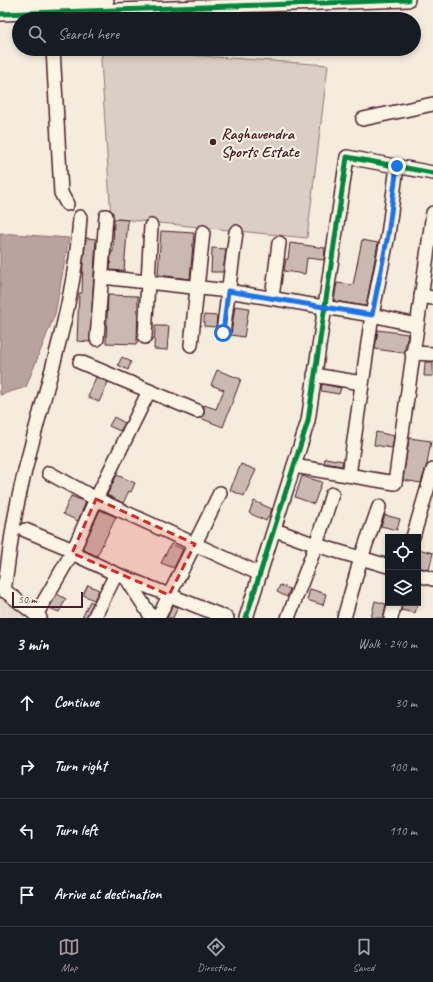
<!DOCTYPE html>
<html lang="en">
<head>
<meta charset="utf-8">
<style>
	body { margin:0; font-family:Caveat,sans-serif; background:#242831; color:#f1f3f6 }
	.controls { position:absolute; right:12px; bottom:12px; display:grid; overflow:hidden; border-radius:0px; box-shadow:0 2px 6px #0003 }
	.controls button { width:36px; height:36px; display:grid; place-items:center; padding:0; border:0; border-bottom:1px solid #363941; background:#171b24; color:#f1f3f6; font:20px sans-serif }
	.scale { position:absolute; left:12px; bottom:10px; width:71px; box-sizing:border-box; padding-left:4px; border:2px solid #4a1f2b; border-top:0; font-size:11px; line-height:14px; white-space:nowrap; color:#4a1f2b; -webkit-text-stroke:3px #fcf5e5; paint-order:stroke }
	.stop { position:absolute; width:12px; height:12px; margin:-9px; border:3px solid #1a73e8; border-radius:50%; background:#fff }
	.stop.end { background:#1a73e8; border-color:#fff; box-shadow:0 1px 4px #0008 }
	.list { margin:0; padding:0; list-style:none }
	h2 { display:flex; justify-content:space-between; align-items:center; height:52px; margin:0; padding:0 16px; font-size:17px }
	h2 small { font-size:13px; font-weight:400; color:#9ea1a6 }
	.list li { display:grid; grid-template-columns:26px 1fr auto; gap:12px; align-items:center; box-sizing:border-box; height:64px; padding:0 16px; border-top:1px solid #363941 }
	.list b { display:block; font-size:15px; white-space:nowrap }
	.list em { font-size:13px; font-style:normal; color:#9ea1a6 }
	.icon { flex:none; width:22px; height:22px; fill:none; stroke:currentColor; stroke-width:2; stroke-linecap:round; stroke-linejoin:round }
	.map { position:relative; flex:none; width:433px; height:618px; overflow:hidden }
	.search { position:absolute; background:#171b24; box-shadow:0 2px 6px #0003; left:12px; right:12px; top:12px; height:44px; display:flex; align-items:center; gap:10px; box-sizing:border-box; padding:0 14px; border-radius:22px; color:#9ea1a6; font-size:15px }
	.sheet { height:308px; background:#171b24 }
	nav { display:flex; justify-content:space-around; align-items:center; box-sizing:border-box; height:56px; border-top:1px solid #363941; background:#171b24; font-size:11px; color:#9ea1a6 }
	nav a { display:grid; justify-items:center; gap:2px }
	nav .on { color:#a6949b }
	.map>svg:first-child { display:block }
</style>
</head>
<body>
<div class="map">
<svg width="433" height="618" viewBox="0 0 433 618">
	<rect width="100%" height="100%" fill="#f5ecde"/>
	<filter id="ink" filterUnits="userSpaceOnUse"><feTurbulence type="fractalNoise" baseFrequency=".025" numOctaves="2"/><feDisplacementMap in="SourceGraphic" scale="8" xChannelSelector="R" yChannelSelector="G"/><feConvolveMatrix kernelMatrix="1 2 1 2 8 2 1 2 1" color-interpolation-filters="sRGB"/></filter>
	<g filter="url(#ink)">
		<polygon fill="#e8ddd0" points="0,583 46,618 0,618"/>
		<polygon fill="#dbcec4" stroke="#927678" points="103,49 328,65 307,238 111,218 101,60"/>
		<polygon fill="#b8a39e" stroke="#8c6e70" points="0,233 69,238 55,314 26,387 0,395"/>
		<g fill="#cab9b1" stroke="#4a1f2b">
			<polygon points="114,219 128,220 124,271 110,270 111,252 113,252"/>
			<polygon points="161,231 194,233 190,279 158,275"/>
			<polygon points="86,238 96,239 90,342 77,341 79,293 82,293 83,262"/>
			<polygon points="362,240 378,243 366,306 334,301 337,283 353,285"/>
			<polygon points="290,243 325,248 324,260 307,258 305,274 284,271 286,259 288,259"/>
			<polygon points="212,248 226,249 223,272 211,272"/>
			<polygon points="108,295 138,296 137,344 106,343"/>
			<polygon points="235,306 249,308 244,337 231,335"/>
			<polygon points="204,315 217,316 216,327 204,326"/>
			<polygon points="155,326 169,326 167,350 154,349"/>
			<polygon points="378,330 408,334 404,353 375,349"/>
			<polygon points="122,357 131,362 128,370 118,365"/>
			<polygon points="425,362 433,362 433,376 424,376"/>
			<polygon points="217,370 241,379 223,427 200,418 204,414 204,405 216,409 224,390 211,385"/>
			<polygon points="96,377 108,382 99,402 88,397"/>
			<polygon points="322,384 341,388 339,394 321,391"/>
			<polygon points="114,417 125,423 120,431 109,426"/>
			<polygon points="376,432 394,436 392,448 374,445"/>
			<polygon points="409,438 431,441 427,464 421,483 403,480"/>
			<polygon points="325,458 343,461 342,466 324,463"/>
			<polygon points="241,464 256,470 244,496 230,490"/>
			<polygon points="117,475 135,483 131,492 129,491 123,503 107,495"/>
			<polygon points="302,476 322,482 314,504 295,497"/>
			<polygon points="71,496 86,502 78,521 63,514"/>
			<polygon points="254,501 272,509 266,521 249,513"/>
			<polygon points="100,510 116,517 97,556 82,549"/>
			<polygon points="385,515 400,519 397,530 381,526"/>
			<polygon points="171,544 183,549 174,568 161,563"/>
			<polygon points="418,549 433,553 429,570 418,567"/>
			<polygon points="88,585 99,590 94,600 83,595"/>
			<polygon points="280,585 290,589 287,597 277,592"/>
			<polygon points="310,589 326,594 323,605 307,600"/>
			<polygon points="57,594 66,599 59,612 49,608"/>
			<polygon points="90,601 93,603 86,618 82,618"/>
			<polygon points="375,601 386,604 383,618 371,618"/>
			<polygon points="403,603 418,603 415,613 401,610"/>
			<polygon points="173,605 178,607 173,618 167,618"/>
		</g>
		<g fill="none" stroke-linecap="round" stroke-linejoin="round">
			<defs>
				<g id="minor">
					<polyline points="0,4 107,0"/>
					<polyline points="0,14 408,0"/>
					<polyline points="53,49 61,193 67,204"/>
					<polyline points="363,119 433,104"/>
					<polyline points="102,277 228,291 372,315 416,325"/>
					<polyline points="421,296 433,298"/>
					<polyline points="272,298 279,243"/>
					<polyline points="223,333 236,232"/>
					<polyline points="145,337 151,226"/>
					<polyline points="97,339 106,216"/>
					<polyline points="191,345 203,232"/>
					<polyline points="412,353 433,354"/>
					<polyline points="80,362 197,411"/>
					<polyline points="314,375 362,383"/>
					<polyline points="294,466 395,483 433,213"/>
					<polyline points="49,473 96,499 260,574"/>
					<polyline points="349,475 372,315 388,235 397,166"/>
					<polyline points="25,530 73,550"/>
					<polyline points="275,530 316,545 332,494"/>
					<polyline points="413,537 433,470"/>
					<polyline points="72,553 116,574 227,618"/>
					<polyline points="418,575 433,579"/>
					<polyline points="127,579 152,618"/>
					<polyline points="0,587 40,618"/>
					<path d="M4,591C9,558 12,524 20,492C40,400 75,312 80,217"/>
					<polyline points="36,615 72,553 96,499 149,391"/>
					<polyline points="94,618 116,574"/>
					<polyline points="158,618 220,493"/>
					<polyline points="246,618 308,421 347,157 433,173"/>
					<polyline points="288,618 316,545 388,566"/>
					<polyline points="344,618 361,558 379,507"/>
					<polyline points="391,618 395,603"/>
				</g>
			</defs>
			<use href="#minor" stroke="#4a1f2b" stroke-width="16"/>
			<use href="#minor" stroke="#fcf5e5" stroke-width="13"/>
			<defs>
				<g id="cycleway">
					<polyline points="0,14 408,0"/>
					<polyline points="246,618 308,421 347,157 433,173"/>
				</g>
			</defs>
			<use href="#cycleway" stroke="#fcf5e5" stroke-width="8"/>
			<use href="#cycleway" stroke="#00873e" stroke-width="5"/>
		</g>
	</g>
	<g fill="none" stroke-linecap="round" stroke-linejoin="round" filter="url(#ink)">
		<polyline stroke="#1a73e8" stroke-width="5" points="223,333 228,291 372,315 388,235 397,166"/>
	</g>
	<path fill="#d62828" fill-opacity="0.2" stroke="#d62828" stroke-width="3" stroke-dasharray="8 5" stroke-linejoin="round" d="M96,499L195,544L169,595L72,553Z"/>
	<circle fill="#4a1f2b" stroke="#fcf5e5" stroke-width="1.5" cx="213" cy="142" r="4"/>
	<g text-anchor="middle" stroke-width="4" stroke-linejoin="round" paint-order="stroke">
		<g font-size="16" font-weight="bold" fill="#4a1f2b" stroke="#fcf5e5" text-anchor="start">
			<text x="221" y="139">Raghavendra<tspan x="221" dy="18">Sports Estate</tspan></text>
		</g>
	</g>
</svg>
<div class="controls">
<button><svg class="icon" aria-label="locate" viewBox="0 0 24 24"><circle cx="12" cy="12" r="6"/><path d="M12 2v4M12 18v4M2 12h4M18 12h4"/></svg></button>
<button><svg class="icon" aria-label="layers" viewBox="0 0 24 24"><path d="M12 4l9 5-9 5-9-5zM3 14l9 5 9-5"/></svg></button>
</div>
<div class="scale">50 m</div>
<div class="stop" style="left:223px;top:333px"></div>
<div class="stop end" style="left:397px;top:166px"></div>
<div class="search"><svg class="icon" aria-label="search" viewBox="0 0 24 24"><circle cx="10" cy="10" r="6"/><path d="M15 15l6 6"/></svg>Search here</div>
</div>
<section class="sheet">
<h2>3 min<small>Walk · 240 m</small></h2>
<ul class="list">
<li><svg class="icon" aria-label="ahead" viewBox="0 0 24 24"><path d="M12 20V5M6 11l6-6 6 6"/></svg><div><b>Continue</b></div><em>30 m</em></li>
<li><svg class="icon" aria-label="right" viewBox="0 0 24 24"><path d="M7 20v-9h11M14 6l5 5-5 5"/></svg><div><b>Turn right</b></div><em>100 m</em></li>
<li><svg class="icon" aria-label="left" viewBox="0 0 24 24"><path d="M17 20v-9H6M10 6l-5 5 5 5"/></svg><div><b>Turn left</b></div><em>110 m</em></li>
<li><svg class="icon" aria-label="arrive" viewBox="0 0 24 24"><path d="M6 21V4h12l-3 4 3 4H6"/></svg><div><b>Arrive at destination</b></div></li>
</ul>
</section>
<nav>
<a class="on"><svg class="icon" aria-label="map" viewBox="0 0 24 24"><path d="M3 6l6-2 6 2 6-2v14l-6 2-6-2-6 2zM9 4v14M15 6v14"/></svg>Map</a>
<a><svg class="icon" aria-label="directions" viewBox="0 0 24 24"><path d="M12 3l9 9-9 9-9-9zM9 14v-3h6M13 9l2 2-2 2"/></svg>Directions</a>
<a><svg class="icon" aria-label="saved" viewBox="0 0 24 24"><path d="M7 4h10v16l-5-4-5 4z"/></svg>Saved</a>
</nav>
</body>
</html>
